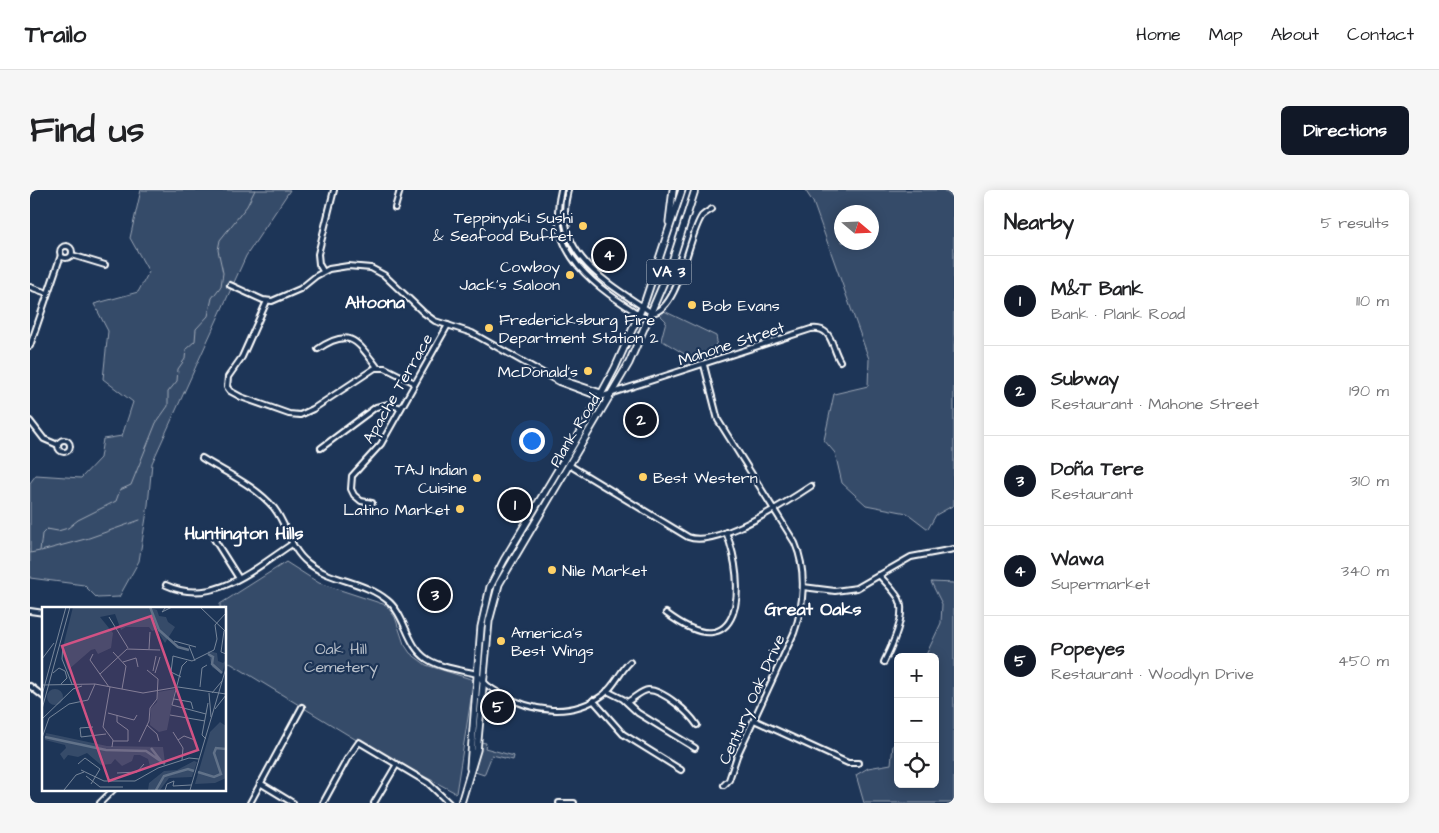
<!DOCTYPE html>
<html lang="en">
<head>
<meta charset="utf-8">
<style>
	body { margin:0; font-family:"Architects Daughter",sans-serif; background:#f6f6f6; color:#202124 }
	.controls { position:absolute; right:15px; bottom:15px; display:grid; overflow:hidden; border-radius:8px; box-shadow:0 2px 12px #0003 }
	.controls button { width:45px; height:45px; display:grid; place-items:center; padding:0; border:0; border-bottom:1px solid #e0e0e0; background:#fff; color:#202124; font:25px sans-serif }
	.compass { position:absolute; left:804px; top:15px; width:45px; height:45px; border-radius:50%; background:#fff; box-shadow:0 2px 12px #0003; rotate:109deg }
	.you { position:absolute; left:501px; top:250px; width:18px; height:18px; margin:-12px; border:4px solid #fff; border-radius:50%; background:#1a73e8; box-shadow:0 0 0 8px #1a73e833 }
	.badge { display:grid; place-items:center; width:32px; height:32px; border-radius:50%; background:#111827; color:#fff; font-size:16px; font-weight:700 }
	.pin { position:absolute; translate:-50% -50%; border:2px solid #fff; box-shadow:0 1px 5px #0006 }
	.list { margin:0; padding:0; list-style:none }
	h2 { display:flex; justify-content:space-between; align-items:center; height:65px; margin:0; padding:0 20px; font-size:21px }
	h2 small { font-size:16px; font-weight:400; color:#757577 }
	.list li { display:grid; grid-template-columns:32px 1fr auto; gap:15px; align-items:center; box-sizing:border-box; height:90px; padding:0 20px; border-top:1px solid #e0e0e0 }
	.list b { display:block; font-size:19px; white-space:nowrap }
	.list p { margin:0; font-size:16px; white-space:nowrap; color:#757577 }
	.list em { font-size:16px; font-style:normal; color:#757577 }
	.icon { flex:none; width:28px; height:28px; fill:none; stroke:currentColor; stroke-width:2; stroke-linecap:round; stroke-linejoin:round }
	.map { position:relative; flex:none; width:924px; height:613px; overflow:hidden; border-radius:8px }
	header { display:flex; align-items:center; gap:30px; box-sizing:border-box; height:70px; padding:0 25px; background:#fff; border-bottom:1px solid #e0e0e0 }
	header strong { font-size:24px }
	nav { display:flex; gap:28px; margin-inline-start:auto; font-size:18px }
	.intro { display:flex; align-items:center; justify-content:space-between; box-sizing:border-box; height:120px; padding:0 30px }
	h1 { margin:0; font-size:35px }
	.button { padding:12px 22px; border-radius:8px; background:#111827; color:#fff; font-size:18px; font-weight:700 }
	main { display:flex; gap:30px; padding:0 30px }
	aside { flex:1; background:#fff; border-radius:8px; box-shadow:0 2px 12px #0003 }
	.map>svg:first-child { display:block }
</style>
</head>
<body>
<header>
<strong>Trailo</strong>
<nav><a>Home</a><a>Map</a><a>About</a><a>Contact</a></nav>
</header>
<div class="intro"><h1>Find us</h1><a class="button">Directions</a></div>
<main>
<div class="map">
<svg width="924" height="613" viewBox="0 0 924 613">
	<rect width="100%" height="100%" fill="#1d3557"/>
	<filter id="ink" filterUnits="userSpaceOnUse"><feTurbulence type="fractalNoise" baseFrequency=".02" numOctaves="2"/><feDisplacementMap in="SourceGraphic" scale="10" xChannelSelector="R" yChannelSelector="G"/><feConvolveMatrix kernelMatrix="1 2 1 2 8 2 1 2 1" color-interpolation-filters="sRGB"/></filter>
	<g filter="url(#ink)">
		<g fill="#364b69" stroke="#9aa5b4" fill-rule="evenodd">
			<polygon points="111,0 260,0 216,66 122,273 118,315 109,371 89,407 67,408 54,395 0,388 0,293 6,285 51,288 70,268 73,249 92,246 103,212 73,189 78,141 64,114 108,102 119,82 100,48"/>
			<path d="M775,0H913L924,8V315L906,325L898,339L877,323L836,315L812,293L805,263L794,250L804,204L838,196L839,169L783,12ZM812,22H842V52H812Z"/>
			<polygon points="634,121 686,146 687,151 679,171 657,176 656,172 658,166 631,150 636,131 631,126"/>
			<polygon points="256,372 289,393 356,415 365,427 374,454 380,463 396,475 444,490 426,603 333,554 195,470 195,418 190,418 190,414"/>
			<polygon points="901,392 924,393 924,613 834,613 826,585 838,578 861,574 863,555 868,555 868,594 905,594 905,467 895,467 911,433 912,414"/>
			<polygon points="451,552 456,553 455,558 484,566 483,570 462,565 454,585 445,582"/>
		</g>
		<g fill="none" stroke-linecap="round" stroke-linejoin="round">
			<g stroke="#a0aab8" stroke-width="1">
				<polyline points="11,361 59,348 110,330"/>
				<polyline points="0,363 10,361 12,344 17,339 28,341 38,338 48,330 86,311 90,300 101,295 126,233 138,216 138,202 147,191 148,179 155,169 156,159 165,151 166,139 178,126 182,108 191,96 193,83 188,60 190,50 217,16 225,0"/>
			</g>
			<defs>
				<g id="minor">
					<path d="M531,0C514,66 571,100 618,130"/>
					<path d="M538,0C521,64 578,93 622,123C650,119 658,45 672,26C675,23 679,21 682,19"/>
					<polyline points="365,18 370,0"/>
					<circle cx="36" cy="62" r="6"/>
					<polyline points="42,65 75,75"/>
					<polyline points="293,81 289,74 288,64 304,0"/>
					<path d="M200,95L233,110L242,111L270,99L286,86L299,79L318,76L341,78L354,85L394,123L405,131L442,143L529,192L570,207L781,139C803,136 801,157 810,171"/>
					<polyline points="0,97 17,103"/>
					<polyline points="237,111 212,167 198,187 197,197 200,201 211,207 259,224 270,225 283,219 345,178 355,178 385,193"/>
					<polyline points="0,156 31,65"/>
					<path d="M288,159C320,137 327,151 347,177"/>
					<path d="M674,175L688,230L765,353C777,381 774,415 764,443L707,566L699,590L694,595"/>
					<polyline points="524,187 572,203"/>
					<polyline points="0,231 14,249 28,255"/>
					<circle cx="34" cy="256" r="6"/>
					<polyline points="291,258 346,217 359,214 371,218"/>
					<path d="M172,268C196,283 226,296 244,318C258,336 259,358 278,373C300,391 334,391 357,410C376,425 376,455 397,469C411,478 431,480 447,484C454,494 460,498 471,504C502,522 541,528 573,505C585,496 590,481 600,472"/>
					<path d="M539,275L658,347C686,358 757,312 781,296"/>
					<polyline points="342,313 331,311 324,305 321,299 322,286 351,254 418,135"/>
					<polyline points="184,349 208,387"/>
					<path d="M849,385C856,393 864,400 869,409C877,424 861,458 854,472"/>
					<path d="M136,395C183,417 224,379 262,354"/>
					<polyline points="773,397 805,401 827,398 881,367 924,359"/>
					<polyline points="0,421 14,423"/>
					<path d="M636,423C713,481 717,395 696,342"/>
					<polyline points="0,496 14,507"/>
					<polyline points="577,501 593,509 608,523 665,558"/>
					<polyline points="563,510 593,544 651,580"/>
					<path d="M597,512C603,509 612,500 618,500C634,500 659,523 667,535"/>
					<polyline points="724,530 818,573 828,573"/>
					<polyline points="230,593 263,613"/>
					<polyline points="70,613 84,599"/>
					<polyline points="220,613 272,517"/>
					<polyline points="293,613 317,569 329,552 398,593 419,613"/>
					<polyline points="344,613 367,574"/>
					<polyline points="529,613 544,613"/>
				</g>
				<g id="highway">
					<polyline points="639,32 643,0"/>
					<polyline points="440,578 451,437 460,397 474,370 553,238 585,178 615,111 652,0"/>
					<polyline points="431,613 447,560 459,431 469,394 599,173 640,78 665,0"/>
				</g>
			</defs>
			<use href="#minor" stroke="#fff" stroke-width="8"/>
			<use href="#highway" stroke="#fff" stroke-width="9"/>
			<use href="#minor" stroke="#1d3557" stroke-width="4"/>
			<use href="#highway" stroke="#1d3557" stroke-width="5.5"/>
		</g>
	</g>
	<g fill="#ffd166" stroke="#1d3557" stroke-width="2">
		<circle cx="553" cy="36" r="5"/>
		<circle cx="540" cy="85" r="5"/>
		<circle cx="662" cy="115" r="5"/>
		<circle cx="459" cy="138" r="5"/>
		<circle cx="558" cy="181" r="5"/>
		<circle cx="613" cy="287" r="5"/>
		<circle cx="447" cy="288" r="5"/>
		<circle cx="430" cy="319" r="5"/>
		<circle cx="522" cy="380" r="5"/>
		<circle cx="471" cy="451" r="5"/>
	</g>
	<g text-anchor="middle" stroke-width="4.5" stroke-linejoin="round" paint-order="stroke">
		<rect fill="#1d3557" stroke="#bbc2cd" stroke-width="1" x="616.5" y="69.5" width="45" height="25" rx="4"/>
		<g font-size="15" font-weight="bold" fill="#fff">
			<text x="639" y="87">VA 3</text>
		</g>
		<g font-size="16" fill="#fff" stroke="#1d3557" text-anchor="end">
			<text x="543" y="33">Teppinyaki Sushi<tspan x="543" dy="18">&amp; Seafood Buffet</tspan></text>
			<text x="530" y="82">Cowboy<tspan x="530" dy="18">Jack's Saloon</tspan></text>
			<text x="672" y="121" text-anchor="start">Bob Evans</text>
			<text x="469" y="135" text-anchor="start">Fredericksburg Fire<tspan x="469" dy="18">Department Station 2</tspan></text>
			<text x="548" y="187">McDonald's</text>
			<text x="437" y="285">TAJ Indian<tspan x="437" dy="18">Cuisine</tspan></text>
			<text x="623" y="293" text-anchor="start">Best Western</text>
			<text x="420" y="325">Latino Market</text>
			<text x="532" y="386" text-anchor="start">Nile Market</text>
			<text x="481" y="448" text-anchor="start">America's<tspan x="481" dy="18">Best Wings</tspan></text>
		</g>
		<g font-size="16" fill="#fff" stroke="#1d3557">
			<text transform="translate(701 153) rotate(-18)" y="6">Mahone Street</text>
			<text transform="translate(367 198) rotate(-60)" y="6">Apache Terrace</text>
			<text transform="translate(544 240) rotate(-59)" y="6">Plank Road</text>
			<text transform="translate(721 509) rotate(-66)" y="6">Century Oak Drive</text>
		</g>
		<g font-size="16" fill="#b9c0ca" stroke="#1d3557">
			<text x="311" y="464">Oak Hill<tspan x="311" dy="18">Cemetery</tspan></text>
		</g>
		<g font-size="18" font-weight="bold" fill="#fff" stroke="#1d3557">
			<text x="345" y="118">Altoona</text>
			<text x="214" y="349">Huntington Hills</text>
			<text x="783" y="425">Great Oaks</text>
		</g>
	</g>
	<g transform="translate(12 417)">
		<rect width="184" height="184" fill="#1d3557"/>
		<path d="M31,0H106L115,3L117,9L124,10L126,15L133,20L123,36L116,25L118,21L110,24L107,20H84L79,23L73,7L58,10L71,26L69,41L56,47L53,42L49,43L26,63L20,44ZM166,44L175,46L176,54L181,56L184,53L180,67L170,60ZM5 90a8 8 0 1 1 16 0a8 8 0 1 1-16 0ZM133,82L125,123L117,125L108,118L109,101L115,95L116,85ZM178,115L184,119V171L173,176L153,177L168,125ZM4,126L65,139L121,140L123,156L108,159L106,152L98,148H92L90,154L80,159L73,152L69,157L59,158L45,146L36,150L26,148L22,153L18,147L24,141L23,138L3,133ZM152,154L155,155L150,170L127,171L118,183H106L107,176L122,164L135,163Z" fill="#364b69"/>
		<path fill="none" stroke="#617289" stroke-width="2.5" d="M108,0L117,23L136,40L147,43M166,47L171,50L170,57L180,66M3,130L64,143L104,144L123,157M109,141L119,154M156,165L172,170L179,167L172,146L174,141L184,142M114,183L122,169L146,162L152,164"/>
		<path fill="none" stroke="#77869a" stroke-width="1" d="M124,0L120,5L130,0M158,0L184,25M67,10L86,41M182,24L179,45L184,47M132,34L154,40M21,38L20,52L30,77M147,39L153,54M107,42L108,25M71,45L84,59L80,82M51,47L48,53L67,80M0,52L12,36M145,54L140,59L130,98L164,107M81,55L94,51L96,60M111,64L114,49M11,66L17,61L23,64L25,71L19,77M113,66L118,50M58,67L85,42L118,43M139,70L129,65L131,49L150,54L172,43L175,32L173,18L184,6M0,78L53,77L101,86L136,80L184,87M68,80L61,120L71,133L70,140M158,80L160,61L165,58M167,86L169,110M170,86L180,74M0,88L24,0M132,92L149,95L151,102M0,102L28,0M173,102L184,88M66,106L92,113L95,108M128,108L163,114M0,112L31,82L40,79M105,118L115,127L117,134M51,120L38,121L39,130L64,127M131,125L141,141L140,153M0,131L7,111L27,97L46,93L53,77M164,132L160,128L166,96M136,133L142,129L153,133M71,134H86V123L75,115V108M97,135L107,114L108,101L115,92L116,72L105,63M36,157L43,151L58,162L49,177M39,163L62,174H93L116,161L147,151L157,152M75,166L95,165L102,157M44,169L58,180H81M131,179L149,178M22,183L34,168L42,165M123,183L125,177L132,174L131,179M148,183L184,61"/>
		<path fill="#d15284" fill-opacity="0.15" stroke="#d15284" stroke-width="2.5" d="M109,9L156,143L67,174L20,39Z"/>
		<rect width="184" height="184" fill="none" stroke="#fff" stroke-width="2.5"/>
	</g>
</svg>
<div class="controls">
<button>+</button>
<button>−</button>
<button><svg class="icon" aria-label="locate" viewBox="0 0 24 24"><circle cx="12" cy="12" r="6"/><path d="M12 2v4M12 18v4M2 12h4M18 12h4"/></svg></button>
</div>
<svg class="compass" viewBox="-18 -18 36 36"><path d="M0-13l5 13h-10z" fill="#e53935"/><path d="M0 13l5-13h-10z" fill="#757577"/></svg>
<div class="you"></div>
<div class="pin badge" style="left:485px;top:315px">1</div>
<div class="pin badge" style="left:611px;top:230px">2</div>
<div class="pin badge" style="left:405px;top:405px">3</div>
<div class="pin badge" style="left:579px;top:65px">4</div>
<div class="pin badge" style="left:468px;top:517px">5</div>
</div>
<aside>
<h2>Nearby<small>5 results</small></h2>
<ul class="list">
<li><span class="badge">1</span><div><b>M&amp;T Bank</b><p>Bank · Plank Road</p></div><em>110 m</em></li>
<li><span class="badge">2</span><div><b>Subway</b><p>Restaurant · Mahone Street</p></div><em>190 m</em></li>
<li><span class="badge">3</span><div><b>Doña Tere</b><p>Restaurant</p></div><em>310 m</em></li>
<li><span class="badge">4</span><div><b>Wawa</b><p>Supermarket</p></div><em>340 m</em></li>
<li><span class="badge">5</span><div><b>Popeyes</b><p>Restaurant · Woodlyn Drive</p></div><em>450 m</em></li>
</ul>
</aside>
</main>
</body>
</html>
